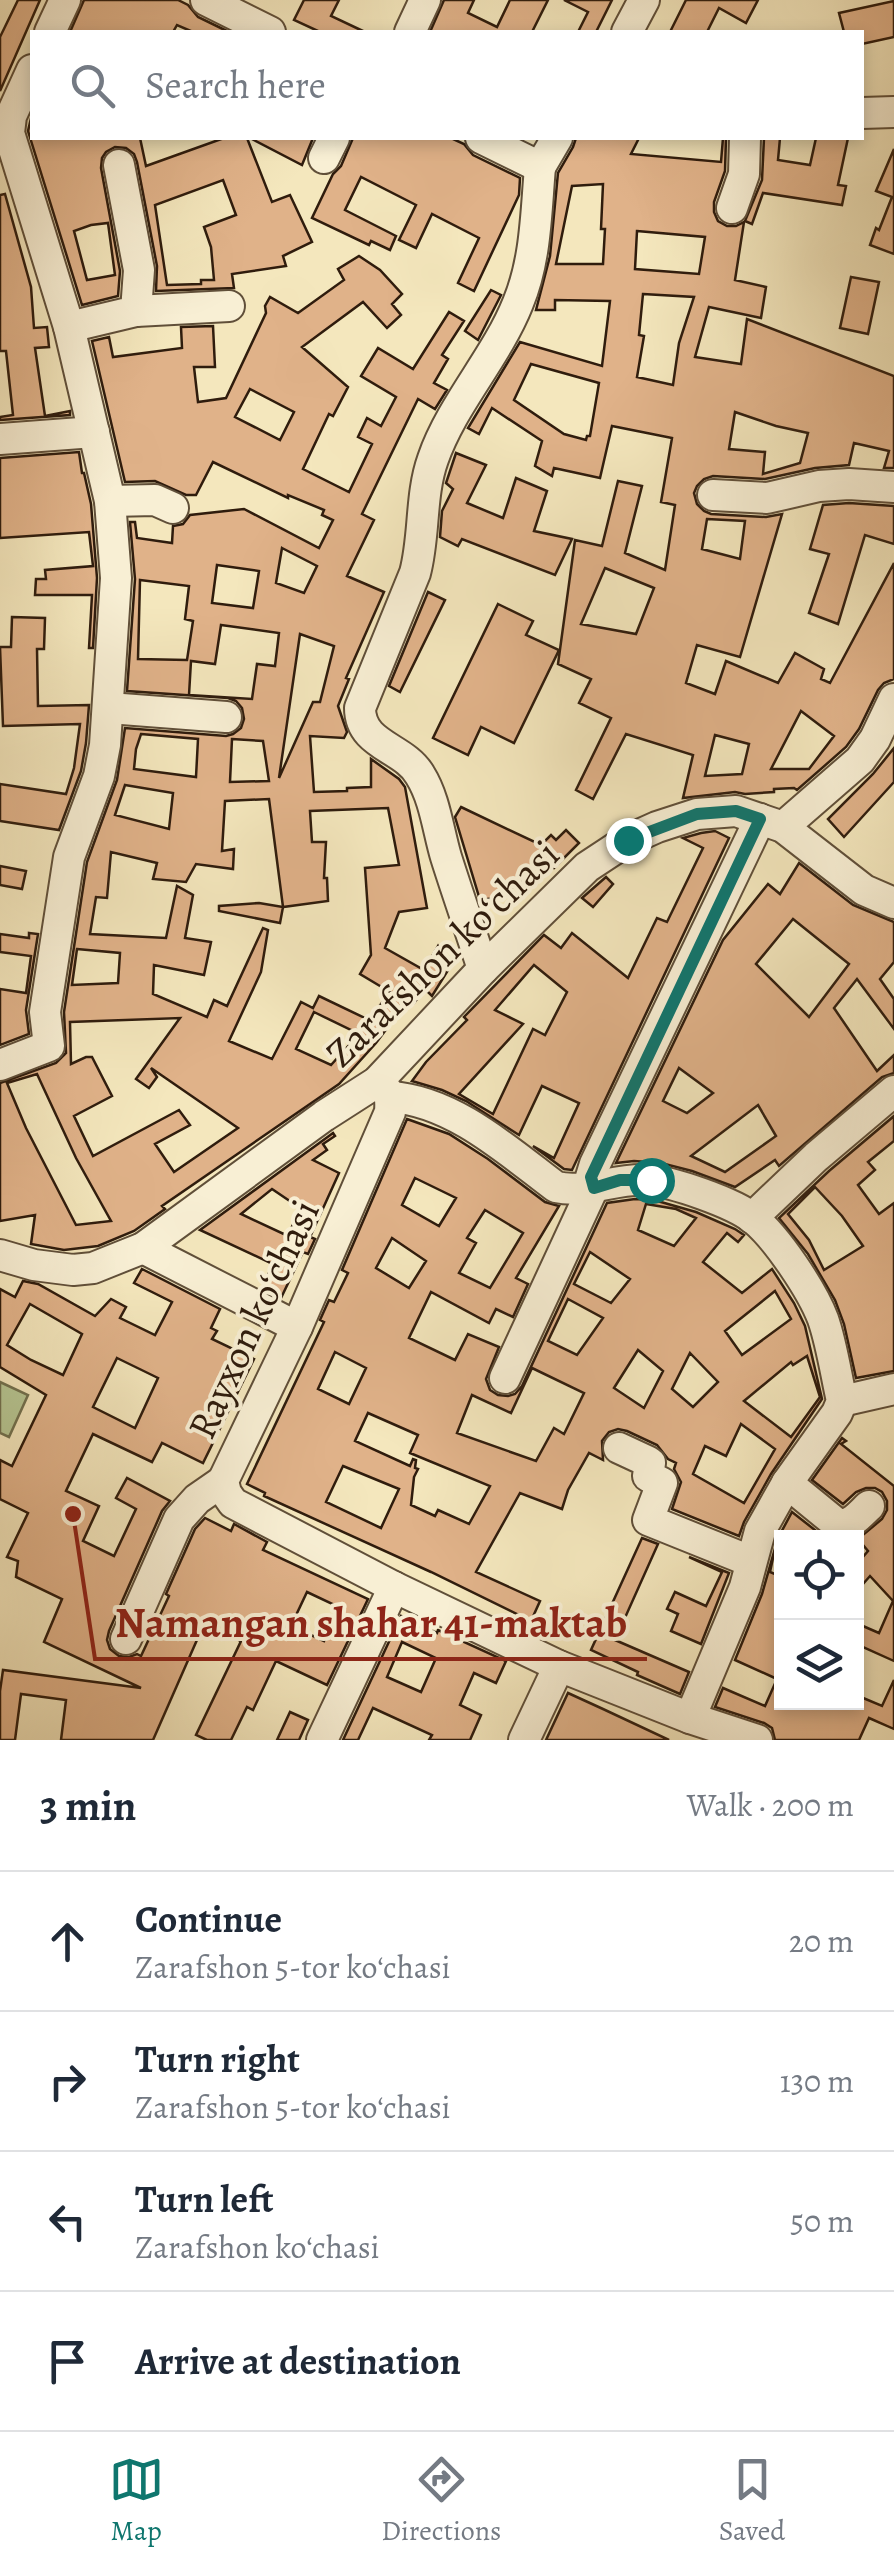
<!DOCTYPE html>
<html lang="en">
<head>
<meta charset="utf-8">
<style>
	body { margin:0; font-family:Alegreya,serif; background:#f2f2f3; color:#1f2937 }
	.controls { position:absolute; right:30px; bottom:30px; display:grid; overflow:hidden; border-radius:0px; box-shadow:0 5px 15px #0003 }
	.controls button { width:90px; height:90px; display:grid; place-items:center; padding:0; border:0; border-bottom:2px solid #e0e1e3; background:#fff; color:#1f2937; font:50px sans-serif }
	.stop { position:absolute; width:30px; height:30px; margin:-22px; border:8px solid #0f766e; border-radius:50%; background:#fff }
	.stop.end { background:#0f766e; border-color:#fff; box-shadow:0 2px 10px #0008 }
	.list { margin:0; padding:0; list-style:none }
	h2 { display:flex; justify-content:space-between; align-items:center; height:130px; margin:0; padding:0 40px; font-size:42px }
	h2 small { font-size:32px; font-weight:400; color:#747a83 }
	.list li { display:grid; grid-template-columns:65px 1fr auto; gap:30px; align-items:center; box-sizing:border-box; height:140px; padding:0 40px; border-top:2px solid #e0e1e3 }
	.list b { display:block; font-size:38px; white-space:nowrap }
	.list p { margin:0; font-size:32px; white-space:nowrap; color:#747a83 }
	.list em { font-size:32px; font-style:normal; color:#747a83 }
	.icon { flex:none; width:55px; height:55px; fill:none; stroke:currentColor; stroke-width:2; stroke-linecap:round; stroke-linejoin:round }
	.map { position:relative; flex:none; width:894px; height:1740px; overflow:hidden }
	.search { position:absolute; background:#fff; box-shadow:0 5px 15px #0003; left:30px; right:30px; top:30px; height:110px; display:flex; align-items:center; gap:25px; box-sizing:border-box; padding:0 35px; border-radius:0px; color:#747a83; font-size:38px }
	.sheet { height:690px; background:#fff }
	nav { display:flex; justify-content:space-around; align-items:center; box-sizing:border-box; height:140px; border-top:2px solid #e0e1e3; background:#fff; font-size:28px; color:#747a83 }
	nav a { display:grid; justify-items:center; gap:5px }
	nav .on { color:#0f766e }
	.map>svg:first-child { display:block }
</style>
</head>
<body>
<div class="map">
<svg width="894" height="1740" viewBox="0 0 894 1740">
	<rect width="100%" height="100%" fill="#f4e7bd"/>
	<filter id="stains"><feTurbulence type="fractalNoise" baseFrequency=".002" numOctaves="4"/><feColorMatrix values="0 0 0 0 .2 0 0 0 0 .09 0 0 0 0 .02 0 0 0 .5 -.17"/></filter>
	<radialGradient id="worn" r=".72"><stop offset=".6" stop-color="#630" stop-opacity="0"/><stop offset="1" stop-color="#630" stop-opacity=".3"/></radialGradient>
	<polygon fill="#b7c794" stroke="#737250" stroke-width="2.5" points="0,1382 28,1395 9,1437 0,1433"/>
	<g fill="#e0b289" stroke="#2f1c0d" stroke-width="2.5" fill-rule="evenodd">
		<polygon points="18,0 40,0 0,91 0,37"/>
		<polygon points="84,0 178,0 188,5 198,17 229,32 193,32 177,25 173,32 70,32"/>
		<polygon points="304,0 339,0 331,16 365,32 320,32 294,20"/>
		<polygon points="444,0 474,0 468,13 497,27 510,0 548,0 532,32 430,32"/>
		<polygon points="564,0 612,0 596,32 578,32 588,12"/>
		<polygon points="686,0 758,0 746,23 719,8 707,32 670,32"/>
		<polygon points="894,1 894,37 862,44 862,32 844,32 839,13"/>
		<path d="M32,114V138H140L146,166L224,138H247L272,202L290,195L312,242L283,256L286,266L232,274L234,288L156,291L157,266L137,162L134,154L126,148L115,147L106,152L102,158L101,168L120,271L118,296L82,305L28,131ZM223,180L236,215L204,227L211,247L214,280H201V284L167,285L155,205ZM108,223L115,275L87,280L74,231L91,225Z"/>
		<polygon points="250,138 313,138 302,165"/>
		<polygon points="353,138 451,138 464,144 473,155 520,178 519,195 474,291 458,283 479,238 432,214 416,248 399,240 416,205 361,177 345,210 396,236 390,250 371,241 369,245 312,218 333,174 341,166"/>
		<path d="M576,138H639L631,154L721,162L723,138H726L725,171L714,202V212L718,221L727,226H736L744,222L735,280L766,287L761,318L709,307L695,357L741,364L747,319L894,376V468H884L889,451L854,443L849,465L815,468L765,479L713,476L704,479L697,486L694,493L697,504L704,511L711,514L766,517L782,514L740,657L697,645L686,683L715,694L726,661L778,683L795,653L824,669L821,679L830,683L894,563V679L884,683L878,690L859,729L846,747L797,790L794,788L774,789V792L745,794L735,792L683,798L693,755L626,734L593,799L576,790L611,718L579,703L591,679L558,664L575,540L602,546L618,481L642,486L625,553L665,570L675,505L661,502L672,438L612,426L600,478L554,468L552,476L535,466L542,441L492,408L479,434L468,428L520,342L602,366L610,301L555,300V310H536L550,256L558,173L573,147ZM603,184L601,229H605L603,264H556L572,186ZM637,231L705,237L699,274L635,269ZM643,294L694,297L679,343L673,385L637,377L644,336L639,335ZM531,364L599,383L590,436H587L586,440L564,434L514,400ZM735,412L776,426L808,433L800,463L763,474L765,452L729,449ZM707,519L745,521L740,559L702,549ZM605,568L654,588L636,634L581,624ZM801,711L834,736L809,769H771ZM715,735L749,744L742,774L705,776Z"/>
		<polygon points="764,138 780,138 778,160 810,165 816,138 848,138 838,185 846,186 842,205 763,193 752,224 745,221 762,180"/>
		<polygon points="894,149 894,254 870,245 876,228 879,230 892,197 876,191"/>
		<polygon points="5,194 31,287 34,328 47,327 49,347 35,348 45,416 70,411 70,415 0,420 0,417 13,415 6,351 0,351 0,195"/>
		<path d="M359,256L380,270L402,294L392,304L401,315L387,328L363,302L302,347L348,387L333,416L329,414L303,469L349,492L372,444L358,437L367,418L381,426L396,397L361,376L378,348L413,369L449,312L464,321L442,355L448,359L434,383L447,390L435,409L418,399L362,514L374,520L347,576L384,592L346,678L349,679L338,706L347,732L344,738L310,736L314,792L347,791V788L371,787V759L399,779L405,787L427,908L399,912L385,948L424,970L438,946L450,967L432,996L425,989L414,1003L409,999L376,1043L339,1084L162,1206L165,1209L134,1231L98,1246L64,1250L31,1244L35,1215L0,1221V1083L56,1063L66,1053L64,1012L87,862L117,780L125,728L226,736L233,734L241,728L244,719L242,708L236,701L228,698L127,691L135,579L130,522H135L137,538L172,543L173,526L183,524L190,515L244,509L319,548L333,520L322,515L324,510L288,495V498L213,462L196,495H186L155,481L125,482L92,341L109,337L113,357L182,348L181,327L213,326L215,367H194L198,402L226,398L266,313L265,306L270,297L298,313L344,280L338,269ZM250,389L294,412L280,440L235,417ZM282,548L317,566L304,593L276,583ZM217,565L259,571L253,608L212,603ZM140,580L189,586L185,619L193,621L187,660L138,659ZM221,625L279,633L275,666L257,664L252,699L189,695L191,661L215,664ZM300,634L334,646L320,702H313L279,778ZM141,734L198,739L196,777L134,769L136,749ZM232,739L263,741L269,781L230,782ZM125,785L173,793L169,829L115,815ZM269,799L283,907L328,901L327,878H324L326,842H312L310,811L388,808L399,865L365,868L371,955L360,974L390,992L369,1020L319,996L313,1008L301,1002L272,1059L229,1041L261,972L268,930L263,928L227,1006L214,1000L207,1017L153,994L154,965L204,975L211,942L185,938L193,895L177,886L166,938L90,934L96,897L107,898L111,852L157,863L153,879L186,882L196,864L233,869L234,849L222,851L225,801ZM77,949L120,953L118,983L72,985ZM314,1012L359,1034L331,1065L296,1049ZM180,1018L136,1079L149,1088L157,1077L151,1068L238,1128L174,1172L155,1144L190,1125L179,1110L93,1156L74,1116L112,1096L92,1057H86L71,1064L70,1022ZM37,1074L76,1158L111,1221L76,1225L26,1128L7,1083Z"/>
		<polygon points="851,277 879,282 868,334 840,328"/>
		<polygon points="491,290 501,295 478,340 465,331"/>
		<polygon points="79,452 82,473 84,473 91,504 97,578 93,648 89,648 92,595 35,595 36,579 46,579 45,570 93,566 89,532 0,538 0,458"/>
		<polygon points="456,453 486,465 467,503 503,518 516,478 547,491 534,531 572,539 555,575 462,539 458,546 440,537 442,511 453,489 446,483"/>
		<polygon points="849,503 894,506 894,544 865,535 838,624 809,613 829,554 810,549 823,505"/>
		<polygon points="428,592 445,600 400,692 389,686"/>
		<polygon points="498,604 533,621 526,635 559,650 514,743 481,727 468,755 433,738"/>
		<polygon points="12,617 45,618 44,649 37,649 38,706 89,705 86,743 81,771 59,830 0,821 0,784 66,794 74,768 80,724 3,726 0,647 11,647"/>
		<polygon points="894,748 894,782 844,837 828,819 873,774"/>
		<polygon points="461,807 541,845 551,835 556,840 566,830 579,843 554,868 550,864 495,898 480,900 455,817"/>
		<path d="M715,831L729,838L572,1170L564,1169L533,1146L554,1158L579,1103L542,1086L519,1135L466,1101L442,1090L412,1081L426,1062L467,1020L464,1017L544,935L561,948L572,933L628,978L657,918L667,922L703,848L683,838L701,833ZM534,965L567,992L545,1035L533,1029L493,1114L459,1094L523,1024L495,1010Z"/>
		<path d="M799,863L853,905L894,922V962L880,979L894,999V1029L857,979L834,1008L877,1071L894,1055V1073L882,1077L779,1166L775,1160L735,1187L692,1171L661,1163L634,1161L616,1163L723,940L768,884L780,894ZM793,919L849,964L809,1017L756,964ZM679,1068L713,1093L687,1113L663,1101ZM758,1105L776,1136L725,1172L691,1156Z"/>
		<polygon points="0,866 26,871 22,889 0,885"/>
		<polygon points="606,877 613,884 593,907 582,898"/>
		<polygon points="259,903 283,907 280,923 219,911 219,906"/>
		<polygon points="29,933 38,934 26,1010 29,1034 0,1045 0,989 26,993 31,956 0,952 0,934 29,938"/>
		<path d="M894,1116V1141L868,1162L875,1170L858,1185L879,1214L894,1203V1371L856,1378L844,1324L835,1300L808,1254L779,1218L829,1171ZM815,1187L842,1216L863,1246L824,1270L809,1240L788,1214Z"/>
		<path d="M407,1119L449,1134L488,1159L545,1202L559,1206L516,1278L528,1284L513,1317L496,1309L489,1323L431,1292L409,1338L455,1360L468,1334L499,1347L486,1379L490,1390L498,1395L508,1396L515,1394L522,1386L607,1203L635,1199L654,1200L696,1212L735,1229L744,1235L738,1242L727,1233L703,1262L742,1293L772,1269L794,1303L805,1326L822,1399L771,1474L744,1522L739,1536L672,1509L681,1482L674,1469L676,1463L668,1459L657,1445L627,1431L618,1429L609,1432L602,1441L603,1460L589,1453L568,1490L562,1509L520,1493L476,1572L540,1601L531,1621L431,1572L264,1496L265,1493L247,1484L324,1322L320,1320L329,1300L334,1302L348,1273L342,1270ZM415,1178L456,1198L439,1226L402,1205ZM646,1204L676,1209L696,1218L674,1246L638,1230ZM485,1210L523,1233L490,1288L459,1273L476,1243L467,1238ZM392,1238L426,1261L409,1288L376,1268ZM590,1252L630,1279L611,1303L574,1284ZM775,1291L791,1319L742,1355L725,1331ZM568,1299L603,1318L577,1355L548,1341ZM638,1350L663,1371L644,1408L614,1388ZM335,1352L366,1368L349,1404L318,1389ZM690,1353L718,1382L693,1407L672,1389ZM807,1356L820,1397L791,1437L744,1401L791,1362L793,1365ZM532,1368L584,1393L564,1434L554,1428L536,1461L457,1433L472,1395L511,1413ZM368,1413L418,1435L410,1453L490,1486L469,1524L438,1510L435,1516L411,1505L414,1477L418,1469L415,1468L416,1460L413,1459L410,1466L355,1441ZM741,1424L775,1449L744,1503L693,1474L705,1446L726,1456ZM343,1466L399,1489L381,1528L326,1502Z"/>
		<path d="M333,1133L335,1136L323,1144L327,1150L313,1160L339,1173L310,1237L315,1239L308,1254L303,1252L281,1298L262,1288L273,1264L200,1230ZM272,1189L300,1208L288,1236L241,1214Z"/>
		<path d="M142,1269L220,1309L211,1328L217,1331L212,1339L254,1359L203,1463L162,1443L152,1462L93,1434L66,1491L99,1506L83,1541L114,1556L136,1509L116,1498L127,1478L170,1501L162,1511L109,1631L107,1640L110,1649L119,1656L129,1657L137,1654L141,1656L169,1596L166,1594L195,1529L205,1518L231,1531L234,1524L267,1542L263,1550L368,1599L327,1685L276,1661L253,1710L247,1707L231,1740H207L196,1735L241,1641L204,1624L153,1740H61L66,1700L21,1694L15,1740H0V1691L3,1670L141,1688L44,1642L62,1599L16,1577L18,1561L7,1557L28,1513L0,1499V1460L12,1466L46,1395L0,1367V1289L15,1297L23,1281L38,1284L95,1316L111,1299L126,1307L120,1318L155,1335L172,1302L134,1283ZM30,1304L82,1334L63,1375L31,1360L7,1345ZM117,1358L158,1378L135,1428L93,1407ZM307,1592L339,1607L324,1641L291,1626Z"/>
		<polygon points="842,1438 846,1441 841,1444 894,1486 894,1661 856,1644 856,1623 879,1633 893,1601 870,1576 856,1592 856,1565 868,1551 858,1539 882,1519 887,1510 887,1501 882,1492 875,1488 866,1488 856,1492 843,1504 812,1480"/>
		<polygon points="792,1512 820,1534 818,1537 810,1532 806,1538 782,1538 773,1558 770,1572 782,1577 782,1702 856,1702 856,1695 882,1706 894,1680 894,1729 869,1718 859,1740 775,1740 772,1728 764,1723 715,1707 723,1688 765,1706 777,1679 735,1660 762,1594 778,1538"/>
		<polygon points="642,1538 658,1544 615,1640 689,1672 680,1694 637,1675 638,1672 591,1650"/>
		<polygon points="689,1557 729,1573 701,1644 671,1631 678,1614 667,1609 675,1592 706,1606 722,1572"/>
		<path d="M401,1616L437,1633L438,1630L506,1661L496,1683L474,1673L460,1705L481,1715L470,1740H429L432,1735L373,1708L358,1740H343ZM402,1642L436,1658L421,1692L387,1677Z"/>
		<polygon points="568,1693 603,1709 669,1740 546,1740"/>
		<polygon points="290,1712 308,1720 299,1740 277,1740"/>
	</g>
	<g fill="none" stroke-linecap="round" stroke-linejoin="round">
		<defs>
			<g id="minor">
				<polyline points="206,0 270,32"/>
				<polyline points="50,32 65,0"/>
				<polyline points="410,32 425,0"/>
				<polyline points="627,32 644,0"/>
				<polyline points="862,113 894,112"/>
				<polyline points="481,138 540,167 557,138"/>
				<polyline points="324,158 334,138"/>
				<polyline points="732,208 744,174 745,138"/>
				<polyline points="136,311 229,306"/>
				<polyline points="69,327 136,311 139,270 119,165"/>
				<polyline points="0,439 94,432"/>
				<polyline points="713,495 767,498 819,486 849,484 894,487"/>
				<polyline points="110,501 155,500 173,508"/>
				<polyline points="109,708 226,717"/>
				<polyline points="783,827 860,760 875,739 894,699"/>
				<path d="M483,969C471,932 458,895 446,857C438,830 435,799 420,775C404,747 360,746 360,708L415,573C425,536 420,495 433,459C452,404 496,358 518,303C536,260 536,213 540,167"/>
				<polyline points="0,1065 49,1046 45,1012 69,857 99,776 105,745 116,578 110,501 69,327 9,133 11,116 32,70"/>
				<path d="M377,1082C390,1090 391,1097 390,1112L297,1327L223,1481L226,1493L233,1503L394,1587L559,1666L690,1718L757,1740"/>
				<path d="M391,1097C453,1101 508,1151 556,1187C587,1194 614,1178 646,1180C672,1181 734,1203 754,1219C777,1238 812,1290 823,1319C832,1345 836,1375 842,1401L837,1413L787,1483L760,1531L745,1587L690,1718"/>
				<polyline points="752,1218 816,1157 894,1091"/>
				<polyline points="143,1248 297,1327"/>
				<polyline points="0,1255 34,1265 73,1270 93,1268 143,1248 324,1116 377,1082 483,969 587,867 628,840 657,827 697,814 736,811 783,827 864,890 894,903"/>
				<polyline points="505,1378 593,1188 591,1177 595,1164 760,819"/>
				<polyline points="842,1401 894,1389"/>
				<polyline points="619,1448 647,1461 650,1463 648,1476 662,1483 648,1520 750,1561"/>
				<path d="M787,1483L836,1523C850,1528 859,1515 869,1506"/>
				<polyline points="126,1639 179,1519 197,1499 223,1481"/>
				<polyline points="322,1740 394,1587"/>
				<polyline points="524,1740 559,1666"/>
			</g>
		</defs>
		<use href="#minor" stroke="#604f39" stroke-width="34"/>
		<use href="#minor" stroke="#f8efd4" stroke-width="30"/>
	</g>
	<g fill="none" stroke-linecap="round" stroke-linejoin="round">
		<polyline stroke="#0f766e" stroke-width="12" points="628,840 697,814 736,811 760,819 591,1177 594,1188 620,1180 651,1180"/>
	</g>
	<g text-anchor="middle" stroke-width="8" stroke-linejoin="round" paint-order="stroke">
		<g font-size="40" fill="#2f1c0d" stroke="#f8efd4">
			<text transform="translate(442 953) rotate(-44)" y="14">Zarafshon koʻchasi</text>
			<text transform="translate(253 1319) rotate(-65)" y="14">Rayxon koʻchasi</text>
		</g>
	</g>
	<path fill="none" stroke="#8f2418" stroke-width="4" d="M73 1514L95 1659H647"/>
	<circle fill="#8f2418" stroke="#f8efd4" stroke-width="4" cx="73" cy="1514" r="10"/>
	<g font-size="42" text-anchor="middle" font-weight="bold" fill="#8f2418" stroke="#f8efd4" stroke-width="8" stroke-linejoin="round" paint-order="stroke">
		<text x="371" y="1637">Namangan shahar 41-maktab</text>
	</g>
	<rect width="100%" height="100%" filter="url(#stains)"/>
	<rect width="100%" height="100%" fill="url(#worn)"/>
</svg>
<div class="controls">
<button><svg class="icon" aria-label="locate" viewBox="0 0 24 24"><circle cx="12" cy="12" r="6"/><path d="M12 2v4M12 18v4M2 12h4M18 12h4"/></svg></button>
<button><svg class="icon" aria-label="layers" viewBox="0 0 24 24"><path d="M12 4l9 5-9 5-9-5zM3 14l9 5 9-5"/></svg></button>
</div>
<div class="stop" style="left:651px;top:1180px"></div>
<div class="stop end" style="left:628px;top:840px"></div>
<div class="search"><svg class="icon" aria-label="search" viewBox="0 0 24 24"><circle cx="10" cy="10" r="6"/><path d="M15 15l6 6"/></svg>Search here</div>
</div>
<section class="sheet">
<h2>3 min<small>Walk · 200 m</small></h2>
<ul class="list">
<li><svg class="icon" aria-label="ahead" viewBox="0 0 24 24"><path d="M12 20V5M6 11l6-6 6 6"/></svg><div><b>Continue</b><p>Zarafshon 5-tor koʻchasi</p></div><em>20 m</em></li>
<li><svg class="icon" aria-label="right" viewBox="0 0 24 24"><path d="M7 20v-9h11M14 6l5 5-5 5"/></svg><div><b>Turn right</b><p>Zarafshon 5-tor koʻchasi</p></div><em>130 m</em></li>
<li><svg class="icon" aria-label="left" viewBox="0 0 24 24"><path d="M17 20v-9H6M10 6l-5 5 5 5"/></svg><div><b>Turn left</b><p>Zarafshon koʻchasi</p></div><em>50 m</em></li>
<li><svg class="icon" aria-label="arrive" viewBox="0 0 24 24"><path d="M6 21V4h12l-3 4 3 4H6"/></svg><div><b>Arrive at destination</b></div></li>
</ul>
</section>
<nav>
<a class="on"><svg class="icon" aria-label="map" viewBox="0 0 24 24"><path d="M3 6l6-2 6 2 6-2v14l-6 2-6-2-6 2zM9 4v14M15 6v14"/></svg>Map</a>
<a><svg class="icon" aria-label="directions" viewBox="0 0 24 24"><path d="M12 3l9 9-9 9-9-9zM9 14v-3h6M13 9l2 2-2 2"/></svg>Directions</a>
<a><svg class="icon" aria-label="saved" viewBox="0 0 24 24"><path d="M7 4h10v16l-5-4-5 4z"/></svg>Saved</a>
</nav>
</body>
</html>
